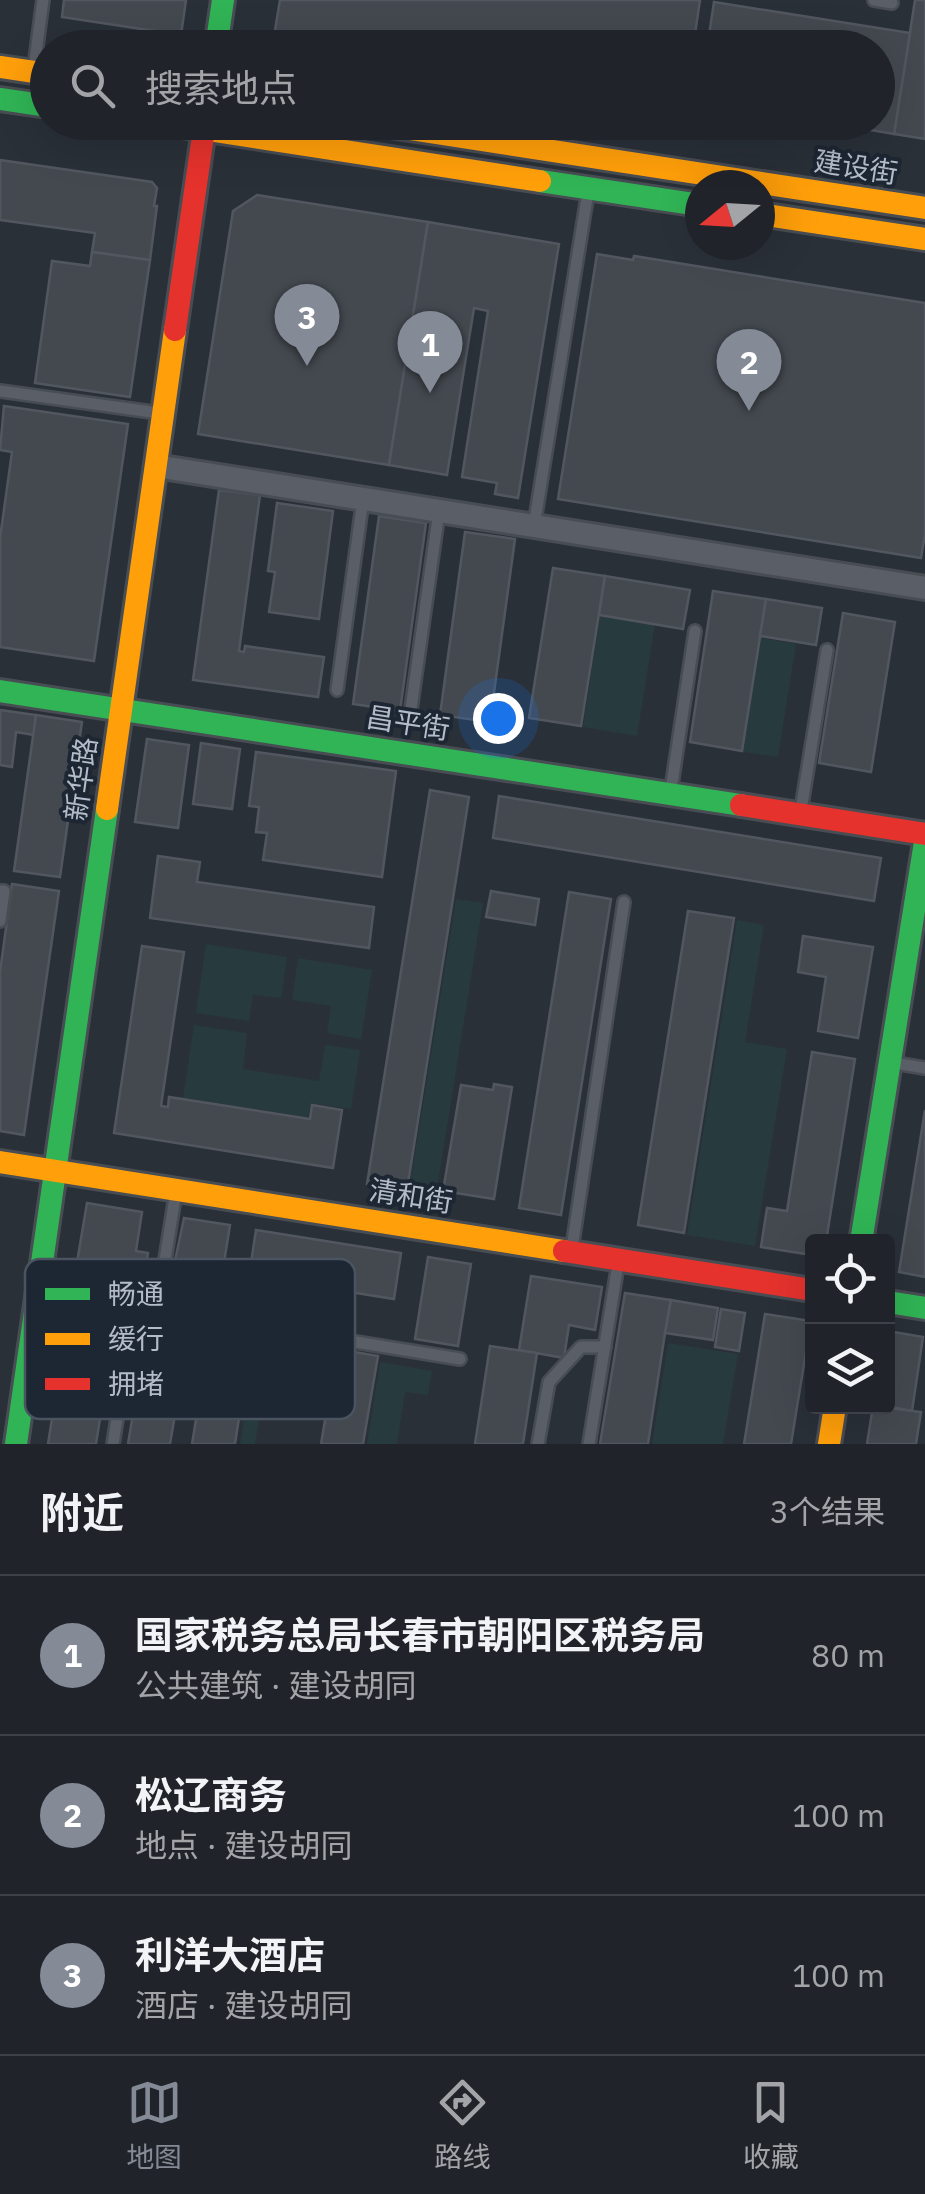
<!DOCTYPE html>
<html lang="zh">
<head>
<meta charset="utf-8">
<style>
	body { margin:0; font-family:"IBM Plex Sans","Noto Sans SC",sans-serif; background:#2d3036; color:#f1f3f6 }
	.controls { position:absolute; right:30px; bottom:30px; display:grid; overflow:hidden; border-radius:10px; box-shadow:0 10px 40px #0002 }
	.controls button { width:90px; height:90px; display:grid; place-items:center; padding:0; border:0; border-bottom:2px solid #3d4147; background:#20242a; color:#f1f3f6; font:50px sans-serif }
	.compass { position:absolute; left:685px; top:170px; width:90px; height:90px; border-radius:50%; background:#20242a; box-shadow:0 10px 40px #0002; rotate:252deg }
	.you { position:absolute; left:498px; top:718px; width:35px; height:35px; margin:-25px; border:8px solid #fff; border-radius:50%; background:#1a73e8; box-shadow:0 0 0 15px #1a73e833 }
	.badge { display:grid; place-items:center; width:65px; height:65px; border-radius:50%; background:#848b96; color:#fff; font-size:32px; font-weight:700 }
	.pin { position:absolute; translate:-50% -82px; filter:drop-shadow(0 2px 5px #0008) }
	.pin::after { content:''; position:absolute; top:52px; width:35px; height:30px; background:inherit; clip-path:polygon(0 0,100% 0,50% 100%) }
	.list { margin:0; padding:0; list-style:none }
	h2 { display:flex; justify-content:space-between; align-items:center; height:130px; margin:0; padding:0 40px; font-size:42px }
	h2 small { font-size:32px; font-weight:400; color:#a2a4a8 }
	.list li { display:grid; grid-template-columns:65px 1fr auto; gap:30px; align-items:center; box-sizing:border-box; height:160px; padding:0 40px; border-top:2px solid #3d4147 }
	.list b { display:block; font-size:38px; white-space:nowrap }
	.list p { margin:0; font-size:32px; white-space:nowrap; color:#a2a4a8 }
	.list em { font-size:32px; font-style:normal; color:#a2a4a8 }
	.icon { flex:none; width:55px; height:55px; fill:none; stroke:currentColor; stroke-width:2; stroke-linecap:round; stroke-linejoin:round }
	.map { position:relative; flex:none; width:925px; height:1444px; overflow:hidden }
	.search { position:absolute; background:#20242a; box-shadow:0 10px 40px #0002; left:30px; right:30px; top:30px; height:110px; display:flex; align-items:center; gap:25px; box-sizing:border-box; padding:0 35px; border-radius:55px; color:#a2a4a8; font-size:38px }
	.sheet { height:610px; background:#20242a }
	nav { display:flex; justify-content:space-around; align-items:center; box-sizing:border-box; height:140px; border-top:2px solid #3d4147; background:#20242a; font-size:28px; color:#a2a4a8 }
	nav a { display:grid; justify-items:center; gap:5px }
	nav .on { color:#848b96 }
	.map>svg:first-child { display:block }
</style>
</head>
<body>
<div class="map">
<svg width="925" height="1444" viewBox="0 0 925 1444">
	<rect width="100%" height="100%" fill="#2a3038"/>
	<g fill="#273a3e">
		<polygon points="600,616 655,624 637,736 583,727"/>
		<polygon points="761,638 796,644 778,757 743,752"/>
		<polygon points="456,899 483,903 436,1195 409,1191"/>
		<polygon points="737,920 764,925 745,1042 787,1049 755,1246 687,1235"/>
		<polygon points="206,944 287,957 281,998 253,995 249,1021 196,1013"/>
		<polygon points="298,958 372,970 361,1039 327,1033 331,1006 292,1000"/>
		<polygon points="194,1025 247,1033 243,1069 319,1081 325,1045 360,1050 351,1109 311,1103 308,1117 183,1098"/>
		<polygon points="257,1334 309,1343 306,1365 269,1360 255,1444 240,1444"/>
		<polygon points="668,1343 738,1354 723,1444 652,1444"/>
		<polygon points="380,1362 432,1371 428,1395 405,1392 397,1444 367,1444"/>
	</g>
	<g fill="#444950" stroke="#52575f" stroke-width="2.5">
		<polygon points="64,0 186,0 181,35 62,17"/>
		<polygon points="280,0 700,0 693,48 350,48 274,36"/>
		<polygon points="915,0 925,0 925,139 894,134"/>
		<polygon points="714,2 910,33 894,134 824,122 878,122 878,48 707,48"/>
		<polygon points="0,160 152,182 157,188 154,206 157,206 150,260 92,252 95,233 0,220"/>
		<polygon points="257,195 428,222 389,465 198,434 233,211"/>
		<polygon points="428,222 559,244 518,498 495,494 497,483 462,477 488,311 474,308 447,475 389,465"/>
		<polygon points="92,252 150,260 130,397 35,383 52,261 90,266"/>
		<polygon points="597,254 633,260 634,256 925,303 925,534 921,558 558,499"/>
		<polygon points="4,406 128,424 94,661 0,647 0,538 12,452 0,450"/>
		<polygon points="219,490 260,495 239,651 244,652 245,646 324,657 318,697 193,680"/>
		<polygon points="277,503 333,511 319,619 269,612 275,572 268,571"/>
		<polygon points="379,516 426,523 400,711 353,704"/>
		<polygon points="465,532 515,539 490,722 440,715"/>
		<polygon points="553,568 605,576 581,726 529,718"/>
		<polygon points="605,576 690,590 683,629 599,615"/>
		<polygon points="713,591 766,599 742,751 690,742"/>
		<polygon points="766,599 822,608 816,645 760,636"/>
		<polygon points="843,613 895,622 871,772 819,763"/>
		<polygon points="0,710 36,715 34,735 16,732 12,767 0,765"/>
		<polygon points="36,715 82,722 60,877 14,871"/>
		<polygon points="147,739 189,745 178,828 135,822"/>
		<polygon points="201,743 240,749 232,809 193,804"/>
		<polygon points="256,752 396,771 382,877 263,860 267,833 256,832 259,807 249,806"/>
		<polygon points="430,790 469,797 407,1190 367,1184"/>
		<polygon points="499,796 881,858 874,901 493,838"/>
		<polygon points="158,856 200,862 197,882 374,907 369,948 150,918"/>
		<polygon points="12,884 59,891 24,1135 0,1131 0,972"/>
		<polygon points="491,891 539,899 535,925 486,917"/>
		<polygon points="569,892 611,899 561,1215 519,1208"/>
		<polygon points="688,911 734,918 684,1233 638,1225"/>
		<polygon points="803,936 873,947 858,1038 818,1031 826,977 798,972"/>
		<polygon points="142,946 184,952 161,1106 168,1107 169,1097 310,1119 312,1105 342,1110 333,1168 114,1133"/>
		<polygon points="812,1052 855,1059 826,1242 812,1242 812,1255 761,1247 767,1208 787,1211"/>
		<polygon points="494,1084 512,1087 494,1199 443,1191 461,1085 493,1090"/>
		<polygon points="925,1110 925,1277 899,1272"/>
		<polygon points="87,1203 142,1212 136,1251 148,1253 143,1286 114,1281 113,1284 104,1283 103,1291 73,1286"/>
		<polygon points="184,1218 230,1225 217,1307 167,1299"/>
		<polygon points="256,1230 401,1253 394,1299 249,1276"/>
		<polygon points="428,1257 471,1264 458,1346 415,1339"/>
		<polygon points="531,1276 602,1287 595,1330 569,1325 564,1358 519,1350"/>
		<polygon points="625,1293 671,1300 665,1333 648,1444 600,1444"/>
		<polygon points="671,1300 718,1308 713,1340 665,1333"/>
		<polygon points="70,1304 117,1311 96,1444 48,1444"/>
		<polygon points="721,1309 745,1313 739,1351 715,1347"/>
		<polygon points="765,1314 811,1321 791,1444 744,1444"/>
		<polygon points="211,1328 252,1334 235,1444 192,1444"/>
		<polygon points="888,1331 923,1337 912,1411 886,1406"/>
		<polygon points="490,1346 537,1353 523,1444 475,1444"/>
		<polygon points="337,1349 378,1356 363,1444 321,1444"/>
		<polygon points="136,1396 177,1403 170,1444 128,1444"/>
		<polygon points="873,1406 921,1412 916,1444 867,1444"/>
	</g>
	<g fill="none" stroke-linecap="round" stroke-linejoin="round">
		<defs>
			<g id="lane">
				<polyline points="874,0 892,3"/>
				<polyline points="34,68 43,0"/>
				<polyline points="0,391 159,413"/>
				<polyline points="534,526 588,192"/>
				<polyline points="337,690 363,499"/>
				<polyline points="411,709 439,511"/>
				<polyline points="671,790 695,631"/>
				<polyline points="801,810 827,650"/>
				<polyline points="0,891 4,891 0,921"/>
				<polyline points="895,1063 925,1068"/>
				<polyline points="572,1248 624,902"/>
				<polyline points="43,1291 460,1359"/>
				<polyline points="157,1310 176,1191"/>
				<polyline points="113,1444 135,1306"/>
				<polyline points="538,1444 549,1382 581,1347 605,1347"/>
				<polyline points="589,1444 618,1264"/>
			</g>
			<polyline id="street" points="156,466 925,588"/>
			<g id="fast">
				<polyline points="216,48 223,0"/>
				<polyline points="0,99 48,106"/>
				<polyline points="540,181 700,205"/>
				<polyline points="0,691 741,805"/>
				<polyline points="861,1242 925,842"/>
				<polyline points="888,1302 925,1308"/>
				<polyline points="16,1444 107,809"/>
			</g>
			<g id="slow">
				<polyline points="0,67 48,74"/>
				<polyline points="156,122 540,181"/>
				<polyline points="364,122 925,208"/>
				<polyline points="760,214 925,239"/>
				<polyline points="107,809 175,330"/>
				<polyline points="0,1162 564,1251"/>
				<polyline points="829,1444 835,1406"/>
			</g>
			<g id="jam">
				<polyline points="175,330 205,122"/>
				<polyline points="741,805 925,834"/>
				<polyline points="564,1251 812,1290"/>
			</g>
		</defs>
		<use href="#lane" stroke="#484c53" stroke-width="16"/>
		<use href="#street" stroke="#484c53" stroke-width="28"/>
		<use href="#fast" stroke="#484c53" stroke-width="28"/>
		<use href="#slow" stroke="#484c53" stroke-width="28"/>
		<use href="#jam" stroke="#484c53" stroke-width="28"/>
		<use href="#lane" stroke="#5a5e66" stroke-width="11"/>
		<use href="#street" stroke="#5a5e66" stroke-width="22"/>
		<use href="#fast" stroke="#30b455" stroke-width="22"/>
		<use href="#slow" stroke="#ff9f0a" stroke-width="22"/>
		<use href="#jam" stroke="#e5322d" stroke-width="22"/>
	</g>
	<g text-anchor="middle" stroke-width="8" stroke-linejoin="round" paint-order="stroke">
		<g font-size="28" fill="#b4bcc9" stroke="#1d2633">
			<text transform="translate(856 167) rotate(9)" y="10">建设街</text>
			<text transform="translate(408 723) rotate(9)" y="10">昌平街</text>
			<text transform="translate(81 779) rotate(-82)" y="10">新华路</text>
			<text transform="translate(411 1196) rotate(9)" y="10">清和街</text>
		</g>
	</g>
	<rect x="25" y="1259" width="330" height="160" rx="15" fill="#1d2633" stroke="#4a5360" stroke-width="2.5"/>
	<rect x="45" y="1288" width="45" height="12" fill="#30b455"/>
	<rect x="45" y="1333" width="45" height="12" fill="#ff9f0a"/>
	<rect x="45" y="1378" width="45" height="12" fill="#e5322d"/>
	<g font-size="28" fill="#b4bcc9">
		<text x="108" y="1304">畅通</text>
		<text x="108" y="1349">缓行</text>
		<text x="108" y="1394">拥堵</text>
	</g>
</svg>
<div class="controls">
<button><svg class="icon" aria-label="locate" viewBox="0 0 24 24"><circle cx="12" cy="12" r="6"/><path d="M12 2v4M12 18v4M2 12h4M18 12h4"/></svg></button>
<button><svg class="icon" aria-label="layers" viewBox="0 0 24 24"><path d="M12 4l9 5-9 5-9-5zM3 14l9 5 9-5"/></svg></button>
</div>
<svg class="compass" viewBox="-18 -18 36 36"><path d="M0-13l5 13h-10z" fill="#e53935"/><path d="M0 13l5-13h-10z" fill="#a2a4a8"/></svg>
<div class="you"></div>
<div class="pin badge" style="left:430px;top:393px">1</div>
<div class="pin badge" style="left:749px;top:411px">2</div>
<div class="pin badge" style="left:307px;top:366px">3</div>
<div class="search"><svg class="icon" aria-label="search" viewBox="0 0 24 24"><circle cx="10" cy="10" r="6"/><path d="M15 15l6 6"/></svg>搜索地点</div>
</div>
<section class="sheet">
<h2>附近<small>3个结果</small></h2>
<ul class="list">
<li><span class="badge">1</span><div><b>国家税务总局长春市朝阳区税务局</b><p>公共建筑 · 建设胡同</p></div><em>80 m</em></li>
<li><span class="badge">2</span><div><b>松辽商务</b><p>地点 · 建设胡同</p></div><em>100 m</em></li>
<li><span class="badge">3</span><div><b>利洋大酒店</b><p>酒店 · 建设胡同</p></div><em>100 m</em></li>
</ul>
</section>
<nav>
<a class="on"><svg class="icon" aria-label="map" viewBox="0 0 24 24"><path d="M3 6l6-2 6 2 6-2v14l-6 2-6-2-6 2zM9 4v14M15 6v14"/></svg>地图</a>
<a><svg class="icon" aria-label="directions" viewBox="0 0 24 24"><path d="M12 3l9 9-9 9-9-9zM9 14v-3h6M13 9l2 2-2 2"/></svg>路线</a>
<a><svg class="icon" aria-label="saved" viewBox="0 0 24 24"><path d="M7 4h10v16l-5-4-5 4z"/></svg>收藏</a>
</nav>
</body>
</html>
